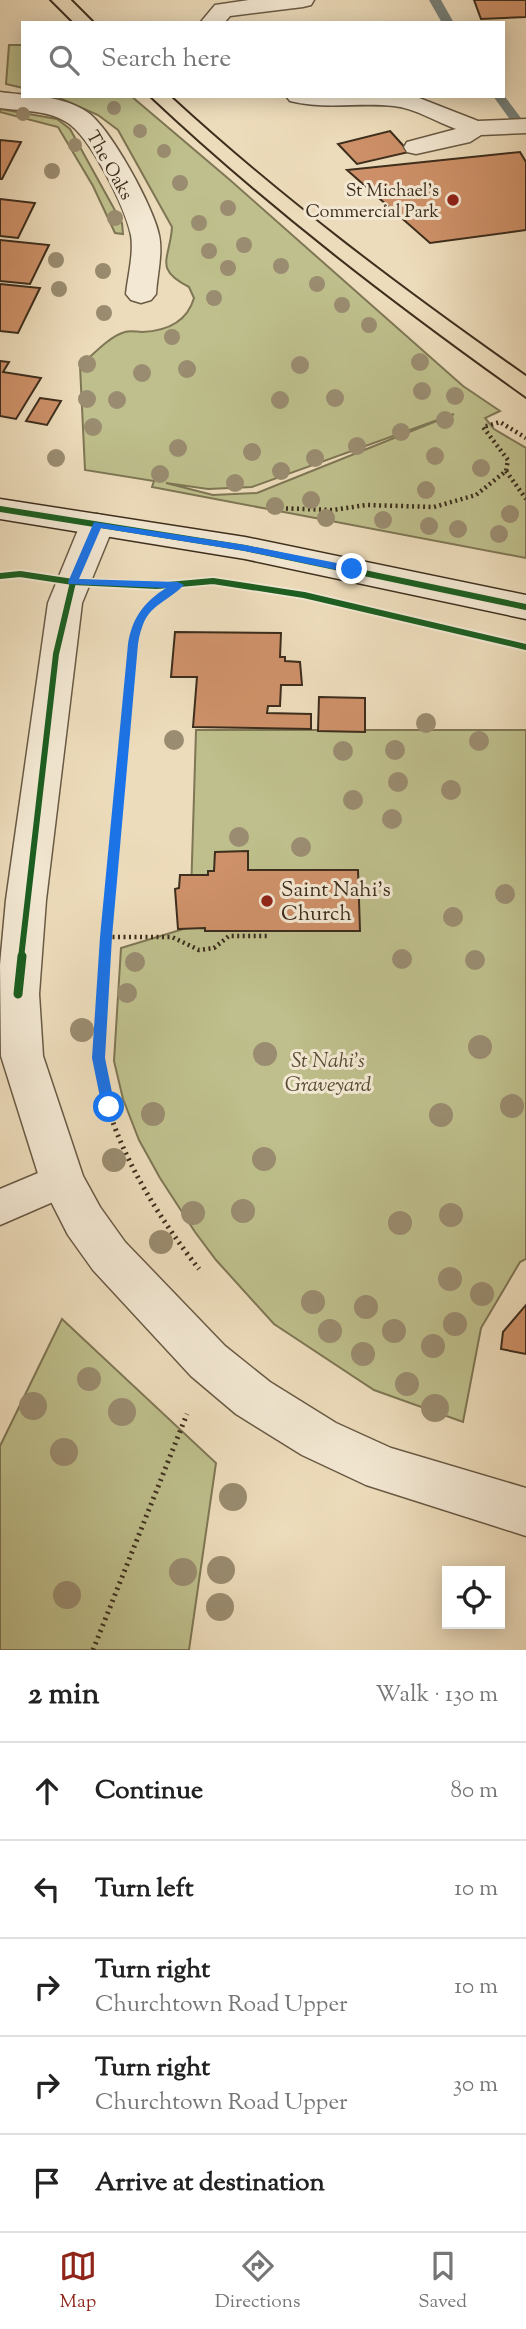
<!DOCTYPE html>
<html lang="en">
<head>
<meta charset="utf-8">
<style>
	body { margin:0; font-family:"Sorts Mill Goudy",serif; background:#f6f6f6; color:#222 }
	.controls { position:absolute; right:21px; bottom:21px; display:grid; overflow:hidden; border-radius:0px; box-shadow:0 4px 18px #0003 }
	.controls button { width:63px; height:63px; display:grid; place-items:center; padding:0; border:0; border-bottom:2px solid #e0e0e0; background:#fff; color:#222; font:35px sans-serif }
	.stop { position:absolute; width:21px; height:21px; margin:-16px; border:5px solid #1a73e8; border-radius:50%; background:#fff }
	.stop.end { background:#1a73e8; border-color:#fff; box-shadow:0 2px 7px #0008 }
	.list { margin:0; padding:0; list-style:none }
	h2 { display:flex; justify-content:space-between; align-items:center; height:91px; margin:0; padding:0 28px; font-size:30px }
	h2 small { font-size:23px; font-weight:400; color:#767676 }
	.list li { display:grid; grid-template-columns:46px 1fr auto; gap:21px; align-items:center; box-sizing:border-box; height:98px; padding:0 28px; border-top:2px solid #e0e0e0 }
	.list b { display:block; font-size:26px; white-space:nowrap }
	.list p { margin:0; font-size:23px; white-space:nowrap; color:#767676 }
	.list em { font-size:23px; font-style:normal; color:#767676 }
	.icon { flex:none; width:38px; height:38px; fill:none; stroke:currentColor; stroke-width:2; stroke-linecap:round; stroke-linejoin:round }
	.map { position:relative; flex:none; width:526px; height:1650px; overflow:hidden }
	.search { position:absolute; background:#fff; box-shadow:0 4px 18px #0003; left:21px; right:21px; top:21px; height:77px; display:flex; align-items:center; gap:18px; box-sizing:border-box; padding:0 24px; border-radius:0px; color:#767676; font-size:26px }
	.sheet { height:581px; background:#fff }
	nav { display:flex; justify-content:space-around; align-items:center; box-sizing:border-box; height:98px; border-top:2px solid #e0e0e0; background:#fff; font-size:19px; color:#767676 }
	nav a { display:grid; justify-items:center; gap:4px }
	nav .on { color:#8f2418 }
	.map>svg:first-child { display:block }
</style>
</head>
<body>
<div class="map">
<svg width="526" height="1650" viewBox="0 0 526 1650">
	<rect width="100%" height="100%" fill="#eddcbb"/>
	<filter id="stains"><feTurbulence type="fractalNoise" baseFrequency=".00286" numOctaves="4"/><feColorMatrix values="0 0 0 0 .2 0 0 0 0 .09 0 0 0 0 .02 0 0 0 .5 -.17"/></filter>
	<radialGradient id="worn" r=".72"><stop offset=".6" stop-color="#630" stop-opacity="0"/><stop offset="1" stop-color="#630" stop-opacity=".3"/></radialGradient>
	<g fill="#bebf8c" stroke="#7e7654" stroke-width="2" fill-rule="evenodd">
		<polygon points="9,45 23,45 23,88 6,84"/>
		<path d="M55,96H131L230,180L463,386L500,411L485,418L494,429L526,448V558L152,487L154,481L85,470L80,366C93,355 108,337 125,332C130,330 137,332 142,332C166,331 187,322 194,298L189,287C153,269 170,259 172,227L118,130L98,115ZM454,414L257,493L213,495L166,483L208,489L252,487Z"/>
		<polygon points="0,109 57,119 70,129 122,223 123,234 115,233 93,186 58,127 0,112"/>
		<polygon points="196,730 526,730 526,1259 520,1262 481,1328 463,1422 374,1390 274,1324 216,1260 195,1232 160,1178 139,1140 123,1099 114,1061 121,948 190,927"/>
		<polygon points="62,1319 216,1463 189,1650 0,1650 0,1446"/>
	</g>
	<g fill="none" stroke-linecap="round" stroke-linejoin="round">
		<g fill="#77817b" fill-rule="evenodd">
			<polygon points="429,0 441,0 454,23 442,23"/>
			<polygon points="503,94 524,122 522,125 514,125 493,96 503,96"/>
		</g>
	</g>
	<g fill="#ce9169" stroke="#3d2e1d" stroke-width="2">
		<polygon points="474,0 526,0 526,17 481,19"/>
		<polygon points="390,131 409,152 357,164 338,144"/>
		<polygon points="0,140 21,142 2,179 0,179"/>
		<polygon points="520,152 526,162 526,230 430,243 347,170"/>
		<polygon points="0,199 35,203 18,238 0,236"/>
		<polygon points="0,240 49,245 30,284 0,281"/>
		<polygon points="0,284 40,288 18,333 0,331"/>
		<polygon points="0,361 9,362 3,372 41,378 16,419 0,416"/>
		<polygon points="40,398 61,401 47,425 26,421"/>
		<polygon points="175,632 281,633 280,657 285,657 285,661 300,662 302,685 281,685 280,706 268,706 267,713 311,714 311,729 193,727 197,677 171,677"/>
		<polygon points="319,697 365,698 365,732 318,731"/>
		<polygon points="248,851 248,870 358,870 360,931 205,931 205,928 178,929 175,889 179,888 180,875 208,875 208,871 214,871 215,852"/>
		<polygon points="526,1305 526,1354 501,1349 503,1332"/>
	</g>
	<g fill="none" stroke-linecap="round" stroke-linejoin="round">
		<defs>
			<g id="lane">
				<polygon points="249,0 314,0 311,5 303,7 230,16 224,23 200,23 215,5"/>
				<path d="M286,96H414L478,121L526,119V133L481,135L470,142L416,154L407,152L404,147L407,142L456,129C437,122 414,108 394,106C359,102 325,110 290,101Z"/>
				<polygon points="62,1163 76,1168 82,1180 76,1192 0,1225 0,1189"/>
			</g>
			<g id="street">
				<path d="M0,92C27,96 63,95 87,112C110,127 154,208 159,235C163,254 157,275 156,294L151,300L141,303L131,300L126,294C128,275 134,254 131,235C125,207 91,138 68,123C49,110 22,111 0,108Z"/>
				<polygon points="97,514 109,517 114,525 82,603 46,900 39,994 43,1056 83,1176 100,1207 125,1242 225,1346 270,1382 336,1423 391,1448 526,1488 526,1536 366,1485 302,1455 236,1414 191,1376 93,1270 68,1235 40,1180 1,1056 0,965 6,900 48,603 80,525 85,517"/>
			</g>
			<polygon id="secondary" points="0,499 245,537 526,595 526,619 245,559 0,519"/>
		</defs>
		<use href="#lane" stroke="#695a44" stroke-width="3"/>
		<use href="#street" stroke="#695a44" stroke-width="3"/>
		<use href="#secondary" stroke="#3d2e1d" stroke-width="3"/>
		<g stroke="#3d2e1d" stroke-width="4.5" stroke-dasharray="2 3.5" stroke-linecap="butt">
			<polyline points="506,471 526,499"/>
			<polyline points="275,508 333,510 366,505 434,507 476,495 506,471 508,460 483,427 500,422 526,438"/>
			<polyline points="107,937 172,937 199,950 214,948 229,936 269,936"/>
			<path d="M107,958L133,644C139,617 153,598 178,585"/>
		</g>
		<g stroke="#3d2e1d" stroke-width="5" stroke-dasharray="2 4.5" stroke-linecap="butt">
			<path d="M107,956C105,989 98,1025 99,1058C102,1129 156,1215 199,1269"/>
			<polyline points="93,1650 187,1414"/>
		</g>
		<use href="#lane" fill="#f3e8d3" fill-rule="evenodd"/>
		<use href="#street" fill="#f3e8d3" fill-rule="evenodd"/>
		<use href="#secondary" fill="#f3e8d3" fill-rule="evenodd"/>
		<g stroke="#3d2e1d" stroke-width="2">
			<polyline points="50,0 73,23"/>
			<polyline points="72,0 95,23"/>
			<path d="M149,96C267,207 394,304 526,398"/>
			<path d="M171,96C282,198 402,288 526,375"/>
		</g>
		<defs>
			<g id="cycleway-far1">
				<polyline points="0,509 245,548 526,607"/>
				<polyline points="0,576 20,574 73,582 157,586 213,581 304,595 526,647"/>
				<polyline points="21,958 56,654 73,582"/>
			</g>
			<polyline id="cycleway" points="18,994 22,956"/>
		</defs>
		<use href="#cycleway-far1" stroke="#f3e8d3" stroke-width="10"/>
		<use href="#cycleway" stroke="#f3e8d3" stroke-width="13"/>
		<use href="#cycleway-far1" stroke="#1b5e20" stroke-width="6"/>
		<use href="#cycleway" stroke="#1b5e20" stroke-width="9"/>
	</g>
	<g fill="#9a8c70">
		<circle cx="114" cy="108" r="7"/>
		<circle cx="23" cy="114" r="7"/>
		<circle cx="140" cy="131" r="7"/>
		<circle cx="75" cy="145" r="7"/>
		<circle cx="164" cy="151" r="7"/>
		<circle cx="52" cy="171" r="8"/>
		<circle cx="180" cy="183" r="8"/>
		<circle cx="228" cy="208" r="8"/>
		<circle cx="115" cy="218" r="8"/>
		<circle cx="199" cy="223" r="8"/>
		<circle cx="244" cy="245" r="8"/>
		<circle cx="209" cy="251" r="8"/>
		<circle cx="56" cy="260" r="8"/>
		<circle cx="281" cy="266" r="8"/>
		<circle cx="228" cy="268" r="8"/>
		<circle cx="103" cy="271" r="8"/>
		<circle cx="317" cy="284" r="8"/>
		<circle cx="59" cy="289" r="8"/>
		<circle cx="214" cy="298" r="8"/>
		<circle cx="342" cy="305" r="8"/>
		<circle cx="104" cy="313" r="8"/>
		<circle cx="369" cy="325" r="8"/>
		<circle cx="172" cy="337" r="8"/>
		<circle cx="420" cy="362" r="9"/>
		<circle cx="87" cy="364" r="9"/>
		<circle cx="300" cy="365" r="9"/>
		<circle cx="187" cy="369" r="9"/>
		<circle cx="142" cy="373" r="9"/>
		<circle cx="422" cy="391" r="9"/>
		<circle cx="455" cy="396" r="9"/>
		<circle cx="335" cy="398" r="9"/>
		<circle cx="87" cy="399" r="9"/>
		<circle cx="117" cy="400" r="9"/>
		<circle cx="280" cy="400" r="9"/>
		<circle cx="445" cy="420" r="9"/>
		<circle cx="93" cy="427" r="9"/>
		<circle cx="401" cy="432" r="9"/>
		<circle cx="357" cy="446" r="9"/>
		<circle cx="178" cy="448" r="9"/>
		<circle cx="252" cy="452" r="9"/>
		<circle cx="435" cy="456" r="9"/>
		<circle cx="56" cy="458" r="9"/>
		<circle cx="315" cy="458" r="9"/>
		<circle cx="481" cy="468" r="9"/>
		<circle cx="281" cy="471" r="9"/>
		<circle cx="160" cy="474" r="9"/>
		<circle cx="235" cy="483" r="9"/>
		<circle cx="426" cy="490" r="9"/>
		<circle cx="311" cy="500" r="9"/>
		<circle cx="275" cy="506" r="9"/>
		<circle cx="510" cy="514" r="9"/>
		<circle cx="326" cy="518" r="9"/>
		<circle cx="383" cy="520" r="9"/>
		<circle cx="429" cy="526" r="9"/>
		<circle cx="458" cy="529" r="9"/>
		<circle cx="499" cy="534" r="9"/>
		<circle cx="426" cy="723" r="10"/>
		<circle cx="174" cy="740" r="10"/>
		<circle cx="479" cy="741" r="10"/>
		<circle cx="395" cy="750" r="10"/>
		<circle cx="343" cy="751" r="10"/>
		<circle cx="398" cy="782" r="10"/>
		<circle cx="451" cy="790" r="10"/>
		<circle cx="353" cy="800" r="10"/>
		<circle cx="392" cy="819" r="10"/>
		<circle cx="239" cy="837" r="10"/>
		<circle cx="301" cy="847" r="10"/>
		<circle cx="505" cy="894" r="10"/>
		<circle cx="453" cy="917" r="10"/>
		<circle cx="402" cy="959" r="10"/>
		<circle cx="475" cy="960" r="10"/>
		<circle cx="135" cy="962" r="10"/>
		<circle cx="127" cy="993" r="10"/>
		<circle cx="82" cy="1030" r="12"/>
		<circle cx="480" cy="1047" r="12"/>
		<circle cx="265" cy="1054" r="12"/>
		<circle cx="512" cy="1106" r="12"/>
		<circle cx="153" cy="1114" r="12"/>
		<circle cx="441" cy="1115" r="12"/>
		<circle cx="264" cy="1159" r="12"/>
		<circle cx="114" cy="1160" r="12"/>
		<circle cx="243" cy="1211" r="12"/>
		<circle cx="193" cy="1213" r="12"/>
		<circle cx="451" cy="1215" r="12"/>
		<circle cx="400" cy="1223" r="12"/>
		<circle cx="161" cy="1242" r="12"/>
		<circle cx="450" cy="1279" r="12"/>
		<circle cx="482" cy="1294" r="12"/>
		<circle cx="313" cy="1302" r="12"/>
		<circle cx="366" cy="1307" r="12"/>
		<circle cx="455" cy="1324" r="12"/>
		<circle cx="330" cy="1331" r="12"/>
		<circle cx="394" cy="1331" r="12"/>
		<circle cx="433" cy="1346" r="12"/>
		<circle cx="363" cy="1354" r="12"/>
		<circle cx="89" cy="1379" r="12"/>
		<circle cx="407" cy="1384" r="12"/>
		<circle cx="33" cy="1406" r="14"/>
		<circle cx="435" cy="1408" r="14"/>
		<circle cx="122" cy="1412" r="14"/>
		<circle cx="64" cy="1452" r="14"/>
		<circle cx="233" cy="1497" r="14"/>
		<circle cx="221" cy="1570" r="14"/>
		<circle cx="183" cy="1572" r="14"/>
		<circle cx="67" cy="1595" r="14"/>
		<circle cx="220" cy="1607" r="14"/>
	</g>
	<path fill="#1a73e8" d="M94,522L245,545L352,566L357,569L352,573L245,551L101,528L79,579L178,582L184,585C159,609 145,603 138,644L112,937L105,1058L115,1107L109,1112L102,1107L92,1058L100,937L128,644C132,618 144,602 166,588L69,584L68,582Z"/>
	<g fill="#8f2418" stroke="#f3e8d3" stroke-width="2.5">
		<circle cx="453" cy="200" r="7"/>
		<circle cx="267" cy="901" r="7"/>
	</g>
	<g text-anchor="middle" stroke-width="6" stroke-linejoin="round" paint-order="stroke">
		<g font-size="18" fill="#3d2e1d" stroke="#f3e8d3">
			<text transform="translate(110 165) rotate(61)" y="6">The Oaks</text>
		</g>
		<g font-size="18" fill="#3d2e1d" stroke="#f3e8d3" text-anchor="end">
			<text x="439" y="196">St Michael's<tspan x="439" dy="21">Commercial Park</tspan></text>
		</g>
		<g font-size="21" fill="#3d2e1d" stroke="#f3e8d3" text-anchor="start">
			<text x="281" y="896">Saint Nahi's<tspan x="281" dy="24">Church</tspan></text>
		</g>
		<g font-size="21" font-style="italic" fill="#574b33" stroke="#f3e8d3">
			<text x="328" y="1067">St Nahi's<tspan x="328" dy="24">Graveyard</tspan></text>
		</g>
	</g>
	<rect width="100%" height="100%" filter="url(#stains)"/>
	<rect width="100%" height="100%" fill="url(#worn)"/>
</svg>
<div class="controls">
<button><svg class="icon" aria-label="locate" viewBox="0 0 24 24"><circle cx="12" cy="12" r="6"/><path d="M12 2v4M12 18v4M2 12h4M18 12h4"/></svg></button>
</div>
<div class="stop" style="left:109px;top:1107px"></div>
<div class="stop end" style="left:352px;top:569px"></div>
<div class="search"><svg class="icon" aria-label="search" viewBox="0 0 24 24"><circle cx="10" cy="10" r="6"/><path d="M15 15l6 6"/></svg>Search here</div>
</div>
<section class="sheet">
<h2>2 min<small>Walk · 130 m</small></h2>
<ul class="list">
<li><svg class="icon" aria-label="ahead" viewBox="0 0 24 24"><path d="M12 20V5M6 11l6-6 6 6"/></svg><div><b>Continue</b></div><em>80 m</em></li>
<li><svg class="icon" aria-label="left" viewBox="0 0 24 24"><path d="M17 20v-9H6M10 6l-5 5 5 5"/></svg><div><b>Turn left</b></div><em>10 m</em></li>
<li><svg class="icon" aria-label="right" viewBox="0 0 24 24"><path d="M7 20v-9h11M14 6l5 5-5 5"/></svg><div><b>Turn right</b><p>Churchtown Road Upper</p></div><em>10 m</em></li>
<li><svg class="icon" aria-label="right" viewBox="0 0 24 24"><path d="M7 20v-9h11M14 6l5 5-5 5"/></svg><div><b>Turn right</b><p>Churchtown Road Upper</p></div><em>30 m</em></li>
<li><svg class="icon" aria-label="arrive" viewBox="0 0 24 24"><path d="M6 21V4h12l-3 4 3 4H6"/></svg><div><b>Arrive at destination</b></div></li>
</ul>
</section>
<nav>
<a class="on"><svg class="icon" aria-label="map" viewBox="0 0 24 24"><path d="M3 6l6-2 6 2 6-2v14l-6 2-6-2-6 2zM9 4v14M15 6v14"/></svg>Map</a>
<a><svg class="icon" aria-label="directions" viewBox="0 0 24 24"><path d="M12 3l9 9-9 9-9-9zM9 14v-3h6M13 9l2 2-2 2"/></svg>Directions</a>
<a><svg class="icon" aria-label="saved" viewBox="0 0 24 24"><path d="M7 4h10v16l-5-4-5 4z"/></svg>Saved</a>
</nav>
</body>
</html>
